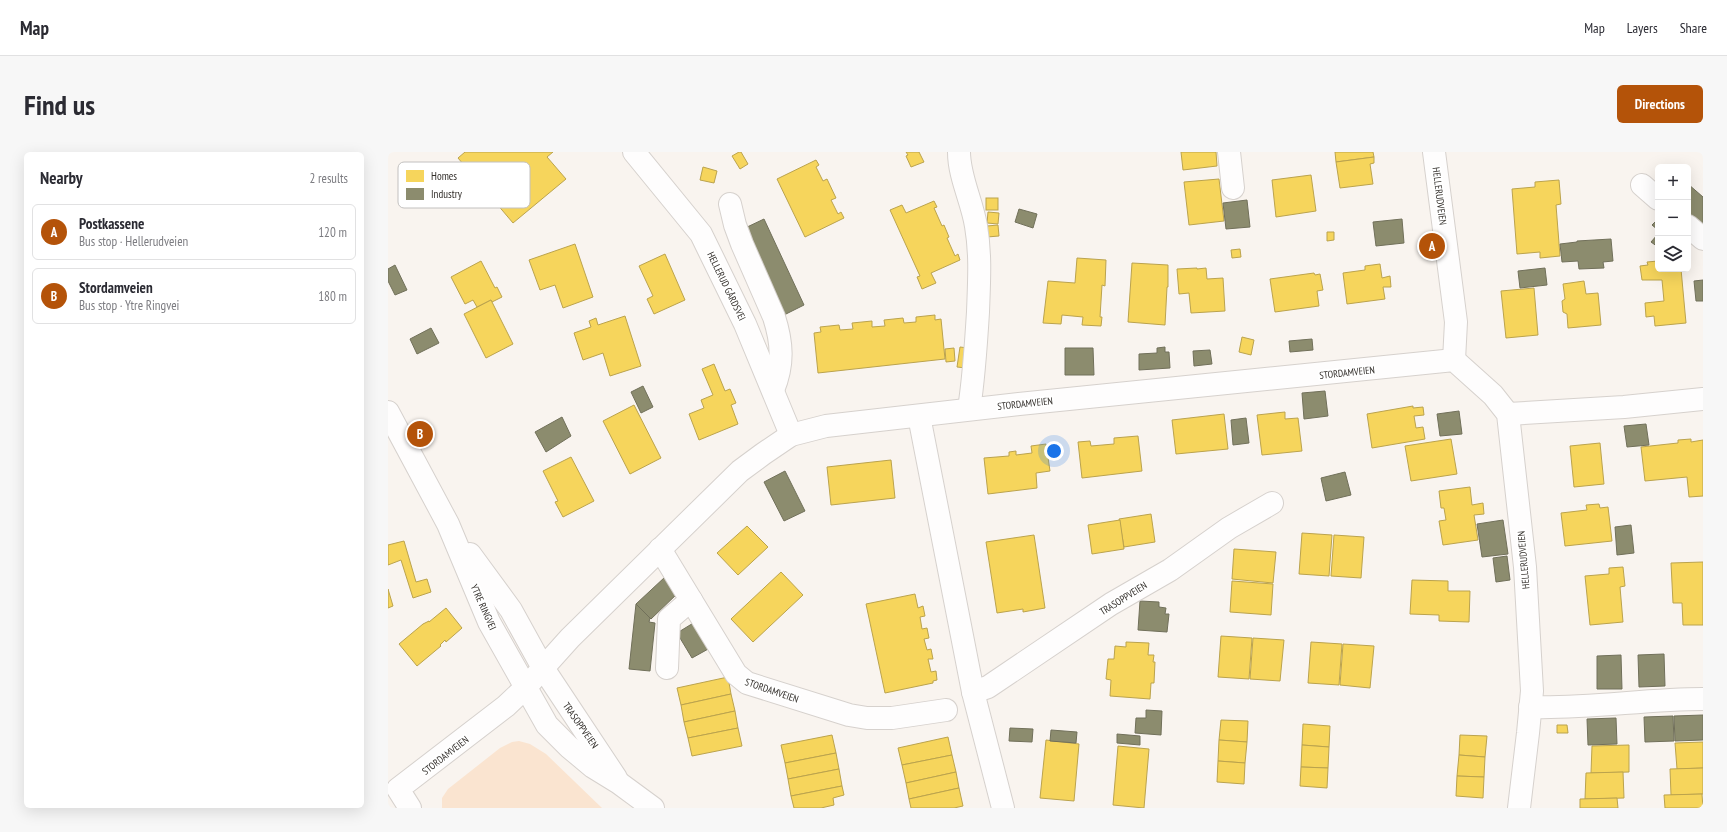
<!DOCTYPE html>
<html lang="en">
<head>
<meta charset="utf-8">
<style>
	body { margin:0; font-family:"PT Sans Narrow",sans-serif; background:#f7f7f7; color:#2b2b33 }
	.controls { position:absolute; right:12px; top:12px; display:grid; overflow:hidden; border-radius:6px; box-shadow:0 4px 16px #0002 }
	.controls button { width:36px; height:36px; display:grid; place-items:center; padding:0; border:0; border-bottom:1px solid #e1e1e2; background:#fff; color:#2b2b33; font:20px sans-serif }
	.you { position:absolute; left:666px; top:299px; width:14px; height:14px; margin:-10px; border:3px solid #fff; border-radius:50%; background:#1a73e8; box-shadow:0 0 0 6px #1a73e833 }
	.badge { display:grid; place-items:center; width:26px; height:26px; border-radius:50%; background:#b45309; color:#fff; font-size:13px; font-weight:700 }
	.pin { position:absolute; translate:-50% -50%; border:2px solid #fff; box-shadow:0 1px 4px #0006 }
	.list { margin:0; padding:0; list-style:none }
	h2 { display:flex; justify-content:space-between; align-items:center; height:52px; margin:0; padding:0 16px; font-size:17px }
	h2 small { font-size:13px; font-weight:400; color:#7c7c81 }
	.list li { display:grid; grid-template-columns:26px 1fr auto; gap:12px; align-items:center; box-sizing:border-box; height:56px; margin:0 8px 8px; padding:0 8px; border:1px solid #e1e1e2; border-radius:6px }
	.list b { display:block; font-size:15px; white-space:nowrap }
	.list p { margin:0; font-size:13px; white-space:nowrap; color:#7c7c81 }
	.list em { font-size:13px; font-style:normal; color:#7c7c81 }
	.icon { flex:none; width:22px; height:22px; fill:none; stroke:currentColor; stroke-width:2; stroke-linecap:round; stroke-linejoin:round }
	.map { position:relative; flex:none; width:1315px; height:656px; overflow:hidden; border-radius:6px }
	header { display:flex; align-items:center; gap:24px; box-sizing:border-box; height:56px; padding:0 20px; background:#fff; border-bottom:1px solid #e1e1e2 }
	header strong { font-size:19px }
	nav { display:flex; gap:22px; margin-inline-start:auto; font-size:14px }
	.intro { display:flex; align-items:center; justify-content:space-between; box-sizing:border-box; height:96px; padding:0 24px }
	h1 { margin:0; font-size:28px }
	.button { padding:10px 18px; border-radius:6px; background:#b45309; color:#fff; font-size:14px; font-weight:700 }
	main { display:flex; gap:24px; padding:0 24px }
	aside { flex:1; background:#fff; border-radius:6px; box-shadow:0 4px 16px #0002 }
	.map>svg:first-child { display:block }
</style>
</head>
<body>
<header>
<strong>Map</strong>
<nav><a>Map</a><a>Layers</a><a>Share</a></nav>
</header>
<div class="intro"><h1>Find us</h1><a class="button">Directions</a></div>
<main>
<aside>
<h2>Nearby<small>2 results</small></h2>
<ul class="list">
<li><span class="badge">A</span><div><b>Postkassene</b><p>Bus stop · Hellerudveien</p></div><em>120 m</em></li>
<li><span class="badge">B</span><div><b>Stordamveien</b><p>Bus stop · Ytre Ringvei</p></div><em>180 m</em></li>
</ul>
</aside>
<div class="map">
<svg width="1315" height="656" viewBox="0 0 1315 656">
	<rect width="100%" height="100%" fill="#f9f4ef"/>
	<polygon fill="#fae4d0" points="131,589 142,592 158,602 214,656 54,656 54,646 60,637 112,596 124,590"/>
	<g fill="#f6d55c" stroke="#bba34d">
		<polygon points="77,0 165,0 159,5 178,27 125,71 70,6"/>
		<polygon points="351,0 353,0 360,12 352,17 344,4"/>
		<polygon points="518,0 531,0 536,10 523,15 518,4 520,3"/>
		<polygon points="793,0 828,0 829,14 795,18"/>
		<polygon points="947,0 985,0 986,5 948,10"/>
		<polygon points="986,5 986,11 982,12 985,32 952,36 948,10"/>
		<polygon points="428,8 431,13 428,15 435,29 439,27 448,46 443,48 450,62 453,60 456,66 417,85 389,27"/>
		<polygon points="315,15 329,19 326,31 312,28"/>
		<polygon points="923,23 928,59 888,65 884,28"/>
		<polygon points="831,27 836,69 801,73 796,30"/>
		<polygon points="1171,28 1173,52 1168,53 1172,104 1152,106 1152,100 1129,102 1124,37 1147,35 1147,30"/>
		<rect x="598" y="46" width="12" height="12"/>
		<polygon points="546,49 549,55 546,56 554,74 556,73 561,85 559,86 567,104 570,102 572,108 543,121 548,131 534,137 529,125 532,124 502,58 514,53 518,61"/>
		<polygon points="600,60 611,61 610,72 599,71"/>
		<polygon points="610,73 611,84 599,85 599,74"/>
		<polygon points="939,80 946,80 946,88 939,89"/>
		<polygon points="187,92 205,145 175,156 167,133 152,138 141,108"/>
		<polygon points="852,97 853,105 844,106 843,98"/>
		<polygon points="277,102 297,148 266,162 259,147 265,144 251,114"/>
		<polygon points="689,106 718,108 717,134 714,133 712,165 714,165 713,174 694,173 695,165 674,163 673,172 655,171 660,129 687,131"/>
		<polygon points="93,109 107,136 109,135 114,145 104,150 103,148 89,155 85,148 77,152 63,125"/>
		<polygon points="1270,109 1270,117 1293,117 1298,171 1267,174 1266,164 1258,165 1257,151 1276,149 1274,128 1254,128 1252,114 1260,113 1259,110"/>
		<polygon points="744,111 780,113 780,135 779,135 777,173 740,170"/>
		<polygon points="992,112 994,126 1002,124 1003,135 995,135 997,147 959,152 955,121 977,118 977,114"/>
		<polygon points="809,116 809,117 818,116 819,127 835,126 837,159 803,161 801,141 791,142 789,117"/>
		<polygon points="926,121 927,123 932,122 935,138 929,139 931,154 887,160 882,127"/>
		<polygon points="1196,129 1198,142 1210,141 1213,173 1180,176 1179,162 1175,160 1174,149 1177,147 1175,132"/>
		<polygon points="1146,136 1150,183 1118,186 1113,139"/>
		<polygon points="103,148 125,192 98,206 76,162"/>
		<polygon points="547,163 547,168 553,167 557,207 430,221 426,181 433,180 432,175 451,173 452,178 465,177 464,171 484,169 484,175 497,174 496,168 515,166 516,171 528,170 528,165"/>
		<polygon points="237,164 253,214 222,224 215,201 195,208 186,181 203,175 201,169 208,166 210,173"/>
		<polygon points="854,185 866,188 863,203 851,200"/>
		<polygon points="572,195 580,196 578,216 569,215"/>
		<polygon points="566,196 567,209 558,210 557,197"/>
		<polygon points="326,212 337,239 342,237 348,251 343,253 350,272 311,288 301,262 316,256 313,248 325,243 314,217"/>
		<polygon points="246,253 273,306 242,322 215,269"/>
		<polygon points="1025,254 1025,256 1035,255 1036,263 1026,264 1028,276 1035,275 1037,287 984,296 979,262"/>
		<polygon points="897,260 897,267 910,266 914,299 874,303 869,263"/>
		<polygon points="836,262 840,297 788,302 784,268"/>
		<polygon points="750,284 754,319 694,326 690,290 702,289 703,294 726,292 726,286"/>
		<polygon points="1063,287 1069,322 1023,329 1017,294"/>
		<polygon points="1303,287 1303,290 1315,288 1315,344 1301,345 1299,325 1257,329 1253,295 1290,291 1290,288"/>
		<polygon points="1212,291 1216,332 1186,335 1182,294"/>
		<polygon points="658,292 662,319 648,321 649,336 600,342 596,306 621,304 621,300 628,299 628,303 644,301 643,294"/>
		<polygon points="183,305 206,349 175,365 167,350 170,349 155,319"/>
		<polygon points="503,308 507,346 443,353 439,315"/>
		<polygon points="1082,335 1084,353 1095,351 1096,362 1086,363 1090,388 1055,393 1051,369 1058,368 1056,356 1053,356 1051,339"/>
		<polygon points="1211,352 1212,356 1220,355 1224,389 1177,394 1173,361 1199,358 1198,353"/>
		<polygon points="763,362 767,390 736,395 731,367"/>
		<polygon points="732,368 736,397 704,402 700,373"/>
		<polygon points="359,374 380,395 350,423 329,401"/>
		<polygon points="914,381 944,383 941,424 911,422"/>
		<polygon points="646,383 657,456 635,460 635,457 609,461 598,390"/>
		<polygon points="946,383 976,385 973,426 943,424"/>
		<polygon points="16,389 28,430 39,427 43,440 25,446 13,408 0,413 0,393"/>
		<polygon points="846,397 888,400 885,431 844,427"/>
		<polygon points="1315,410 1315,473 1295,473 1294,451 1285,451 1283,411"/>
		<polygon points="1235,415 1237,434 1232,435 1235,470 1202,473 1197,424 1221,422 1221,416"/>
		<polygon points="393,420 415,443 365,490 343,467"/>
		<polygon points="1024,428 1060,429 1060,439 1082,439 1081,470 1051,469 1051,463 1022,462"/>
		<polygon points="844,429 885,432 883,463 842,460"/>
		<polygon points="0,437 5,454 0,456"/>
		<polygon points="527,442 530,456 535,454 537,464 532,465 534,477 539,476 541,486 536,487 539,498 543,497 545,507 540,507 543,520 548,519 549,528 545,529 545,531 497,541 478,452"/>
		<polygon points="58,456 74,476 58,490 57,488 52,493 53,494 29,514 11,492 35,472 41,469 41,470"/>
		<polygon points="833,484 864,486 861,527 830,525"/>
		<polygon points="865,486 896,488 892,529 862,527"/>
		<polygon points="738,490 761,491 760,503 766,503 765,510 767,510 766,531 763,531 762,547 722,544 723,528 718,527 720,507 726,507 727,494 738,495"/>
		<polygon points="923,490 954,492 951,533 920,531"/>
		<polygon points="955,492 986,494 982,536 952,533"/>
		<polygon points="340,525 343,542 293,553 289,536"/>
		<polygon points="343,542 347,559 296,570 293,553"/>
		<polygon points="347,559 350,576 300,586 296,570"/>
		<polygon points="833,568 860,569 859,590 831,588"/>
		<polygon points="915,572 942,574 941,595 914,593"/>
		<polygon points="1169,573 1179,573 1180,581 1169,581"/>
		<polygon points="350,576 354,594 304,604 300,586"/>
		<polygon points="444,583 448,601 397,611 393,593"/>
		<polygon points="1072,583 1099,584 1097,605 1071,603"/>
		<polygon points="560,585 564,603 514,613 510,596"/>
		<polygon points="658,588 691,592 686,649 652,646"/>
		<polygon points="831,588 859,590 857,611 830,609"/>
		<polygon points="1315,590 1315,616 1289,617 1287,591"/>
		<polygon points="914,593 941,595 940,616 913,615"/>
		<polygon points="1241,593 1241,620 1203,621 1204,594"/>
		<polygon points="730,594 761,597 756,656 725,653"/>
		<polygon points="448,601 451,617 400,627 397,611"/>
		<polygon points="564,603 568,620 518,631 514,613"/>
		<polygon points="1071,603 1097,605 1096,625 1069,624"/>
		<polygon points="830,609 857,611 856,632 829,630"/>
		<polygon points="913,615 940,616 939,636 912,634"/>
		<polygon points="1315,616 1315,642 1283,643 1282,617"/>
		<polygon points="451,617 454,634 403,644 400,627"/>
		<polygon points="568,620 571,636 521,647 518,631"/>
		<polygon points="1235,620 1236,646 1197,647 1198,621"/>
		<polygon points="1069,624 1096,625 1095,646 1068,644"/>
		<polygon points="454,634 456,643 445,646 446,653 433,656 406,656 403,644"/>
		<polygon points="571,636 575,654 566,656 523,656 521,647"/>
		<polygon points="1314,642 1315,656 1277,656 1276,643"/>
		<polygon points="1229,646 1230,656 1192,656 1192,647"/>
	</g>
	<g fill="#8c8c6e" stroke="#71705a">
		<polygon points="1300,32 1315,45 1315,76 1300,63"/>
		<polygon points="859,48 862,75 838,77 835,51"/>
		<polygon points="631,57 649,62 645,76 627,70"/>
		<polygon points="376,67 416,153 396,163 355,77"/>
		<polygon points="1014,67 1016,91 988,94 985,70"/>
		<polygon points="1270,67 1270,78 1264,73"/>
		<polygon points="1270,82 1270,95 1263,90"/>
		<polygon points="1223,87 1225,109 1215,110 1216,116 1191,117 1190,109 1174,110 1172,92 1189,90 1189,89"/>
		<polygon points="7,113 19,138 7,143 0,129 0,117"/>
		<polygon points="1157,116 1159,133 1132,136 1130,119"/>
		<polygon points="1315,128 1315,149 1308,149 1306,129"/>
		<polygon points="43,176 51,191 29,202 22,187"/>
		<polygon points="924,187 925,198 902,200 901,189"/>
		<polygon points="777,195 777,200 781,200 782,216 751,218 751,202 769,201 769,196"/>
		<polygon points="677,196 705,196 706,223 677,223"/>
		<polygon points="822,198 824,212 806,214 805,199"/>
		<polygon points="255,234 265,255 253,261 243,240"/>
		<polygon points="937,239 940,264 916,267 914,241"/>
		<polygon points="1071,259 1074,282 1052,284 1049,262"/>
		<polygon points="174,265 183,284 158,300 147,280"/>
		<polygon points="858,266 861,291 845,293 843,268"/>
		<polygon points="1258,272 1261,293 1239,295 1236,274"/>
		<polygon points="397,319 417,359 396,369 376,330"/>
		<polygon points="957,320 963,343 938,349 933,326"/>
		<polygon points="1115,368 1120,402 1094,405 1089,372"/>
		<polygon points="1243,373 1246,401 1229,403 1227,375"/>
		<polygon points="1119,404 1122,428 1108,430 1105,406"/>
		<polygon points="277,425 291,440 263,467 248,452"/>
		<polygon points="752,449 771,450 771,455 778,456 777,462 781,462 779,480 750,478"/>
		<polygon points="248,452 262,466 261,470 267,471 262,519 241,517"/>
		<polygon points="307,470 322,496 304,506 289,481"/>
		<polygon points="1276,502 1277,534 1251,535 1250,503"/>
		<polygon points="1233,503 1234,537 1209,537 1209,504"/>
		<polygon points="758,558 774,559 773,583 747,581 748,566 758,566"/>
		<polygon points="1315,563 1315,588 1287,589 1286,564"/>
		<polygon points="1285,564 1286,589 1257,590 1256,565"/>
		<polygon points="1228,566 1229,592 1200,593 1199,567"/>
		<polygon points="622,576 645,577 644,590 621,589"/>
		<polygon points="663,578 689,580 688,591 662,589"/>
		<polygon points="729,582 752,584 752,593 729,591"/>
	</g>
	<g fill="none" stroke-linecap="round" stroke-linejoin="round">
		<defs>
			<g id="minor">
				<polyline points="246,0 313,82 357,172 403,283"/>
				<path d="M571,0C571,25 584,49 588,74C593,103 591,131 590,160C588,193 586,225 581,257"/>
				<polyline points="841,0 845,36"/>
				<polyline points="1046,0 1068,170 1066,208"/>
				<polyline points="1254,33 1270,47"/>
				<path d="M342,52L347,73L354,92L386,165C394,190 396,212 385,238"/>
				<polyline points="1300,74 1315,87"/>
				<polyline points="1120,262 1236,255 1315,247"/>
				<polyline points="531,264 585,540 615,656"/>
				<polyline points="272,397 348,522 359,531 461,563 479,566 504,566 558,558"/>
				<polyline points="279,516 281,467 303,448"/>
				<polyline points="585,540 600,535 723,452 782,418 841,376 884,351"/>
				<path d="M1142,555C1200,557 1257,547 1315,547"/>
				<polyline points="22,656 10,637 118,554 138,535 182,486 352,319 375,302 403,283 438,274 631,252 1066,208 1105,243 1120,262 1137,415 1144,539 1140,581 1131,656"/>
			</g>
			<g id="major">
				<polyline points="0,260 60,372 101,470 159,573 181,595 205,615 231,631 265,656"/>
				<polyline points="82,402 123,458 155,516 228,626"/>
			</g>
		</defs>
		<use href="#minor" stroke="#d6d1cd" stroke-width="24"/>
		<use href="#major" stroke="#d6d1cd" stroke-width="24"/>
		<use href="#minor" stroke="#fefdfd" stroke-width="22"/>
		<use href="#major" stroke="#fefdfd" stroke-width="22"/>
	</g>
	<g text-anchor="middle" stroke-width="4" stroke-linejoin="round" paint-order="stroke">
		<g font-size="10" fill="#322e2a" stroke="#fff">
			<text transform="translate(1052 44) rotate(83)" y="4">HELLERUDVEIEN</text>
			<text transform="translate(339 134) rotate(64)" y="4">HELLERUD GÅRDSVEI</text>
			<text transform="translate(959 220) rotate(-6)" y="4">STORDAMVEIEN</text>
			<text transform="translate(637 251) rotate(-6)" y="4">STORDAMVEIEN</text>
			<text transform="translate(1135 408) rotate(-95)" y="4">HELLERUDVEIEN</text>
			<text transform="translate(735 446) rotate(-32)" y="4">TRASOPPVEIEN</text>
			<text transform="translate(96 455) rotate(66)" y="4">YTRE RINGVEI</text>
			<text transform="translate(384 538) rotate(19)" y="4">STORDAMVEIEN</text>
			<text transform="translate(193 573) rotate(55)" y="4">TRASOPPVEIEN</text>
			<text transform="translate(57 603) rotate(-38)" y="4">STORDAMVEIEN</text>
		</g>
	</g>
	<rect x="10" y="10" width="132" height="46" rx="6" fill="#fff" stroke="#c2c0bf" stroke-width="1"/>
	<rect x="18" y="18" width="18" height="12" fill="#f6d55c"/>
	<rect x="18" y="36" width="18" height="12" fill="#8c8c6e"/>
	<g font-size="11" fill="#322e2a">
		<text x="43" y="28">Homes</text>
		<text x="43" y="46">Industry</text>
	</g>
</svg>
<div class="controls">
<button>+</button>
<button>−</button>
<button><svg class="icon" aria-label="layers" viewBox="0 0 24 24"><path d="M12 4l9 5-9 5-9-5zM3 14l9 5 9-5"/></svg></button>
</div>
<div class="you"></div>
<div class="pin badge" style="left:1044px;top:94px">A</div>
<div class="pin badge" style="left:32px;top:282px">B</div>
</div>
</main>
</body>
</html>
